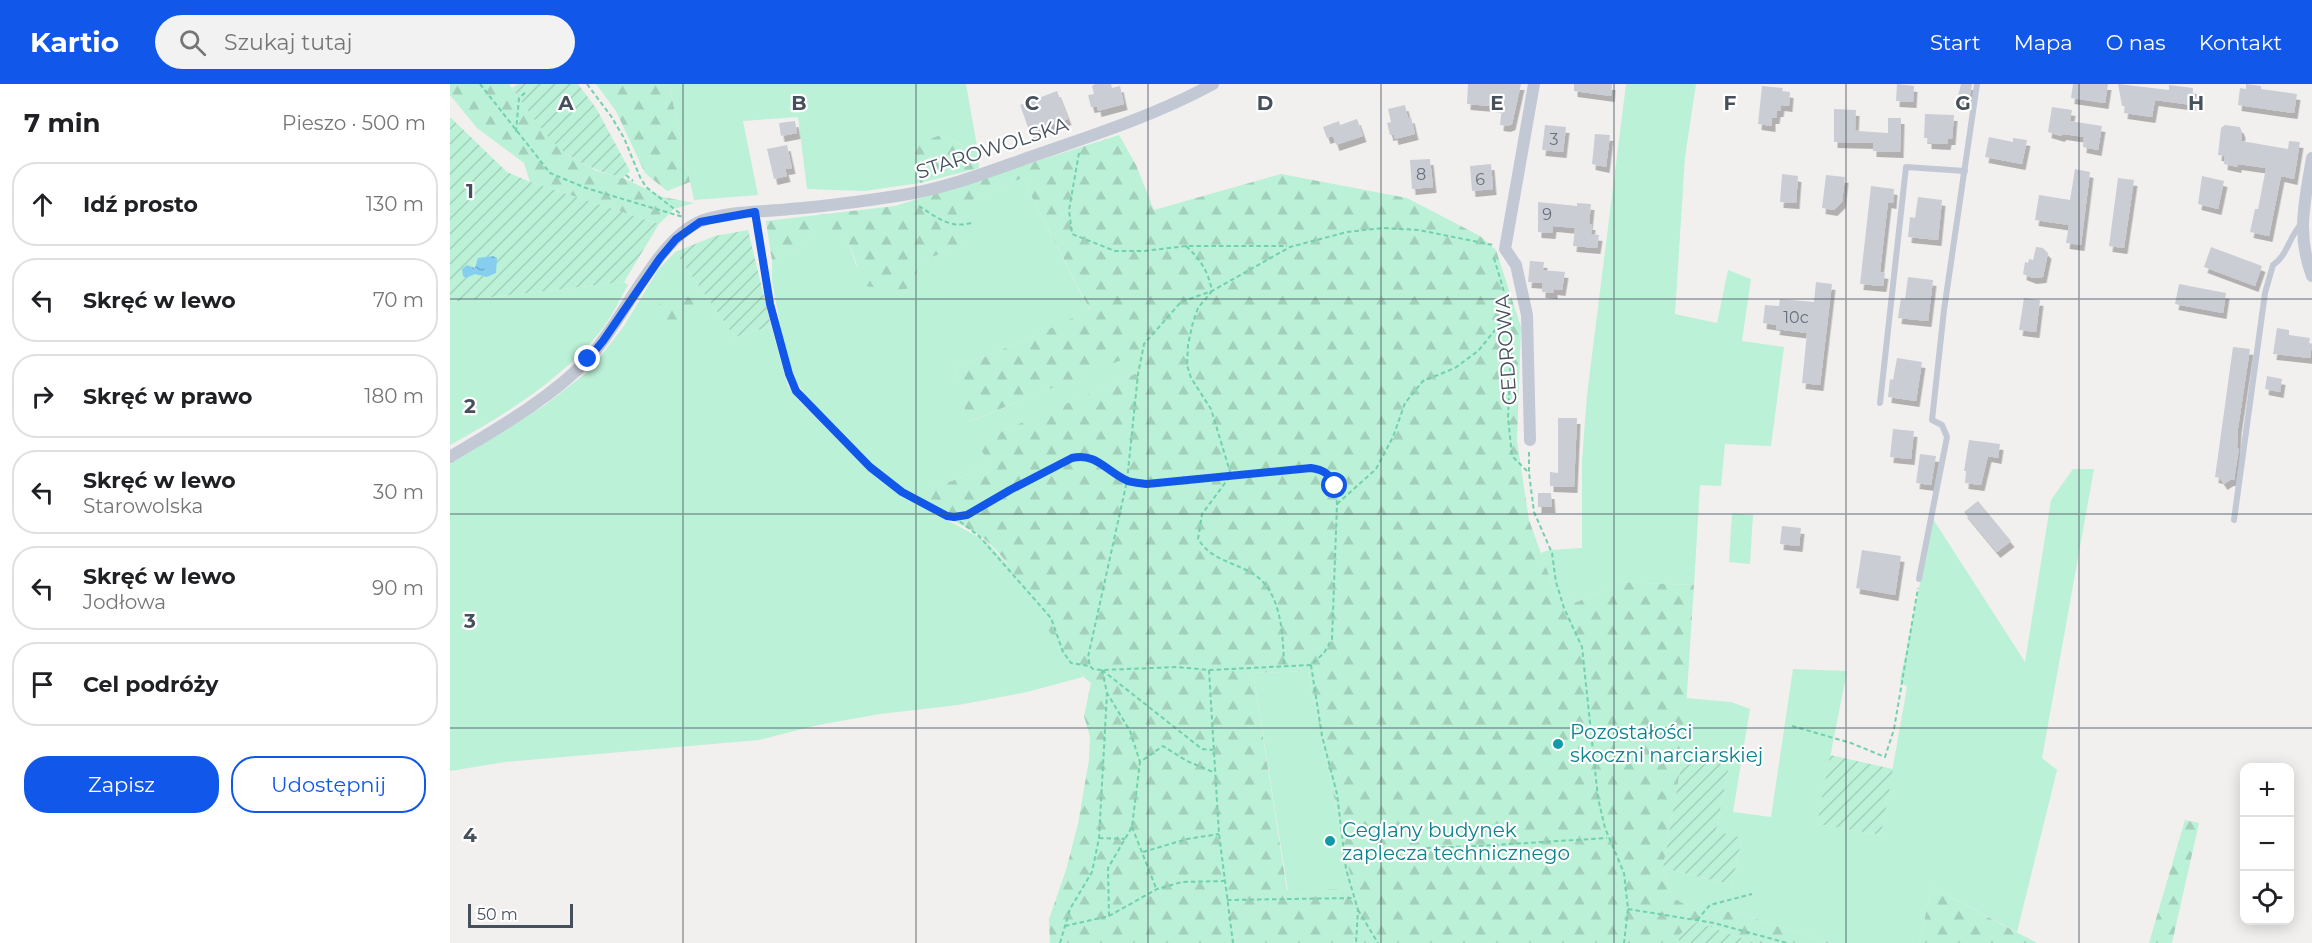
<!DOCTYPE html>
<html lang="pl">
<head>
<meta charset="utf-8">
<style>
	body { margin:0; font-family:Montserrat,sans-serif; background:#f2f2f2; color:#202124 }
	.controls { position:absolute; right:18px; bottom:18px; display:grid; overflow:hidden; border-radius:12px; box-shadow:0 3px 15px #0003 }
	.controls button { width:54px; height:54px; display:grid; place-items:center; padding:0; border:0; border-bottom:2px solid #e0e0e0; background:#fff; color:#202124; font:30px sans-serif }
	.scale { position:absolute; left:18px; bottom:15px; width:105px; box-sizing:border-box; padding-left:6px; border:3px solid #46505d; border-top:0; font-size:16px; line-height:21px; white-space:nowrap; color:#46505d; -webkit-text-stroke:4px #fff; paint-order:stroke }
	.stop { position:absolute; width:18px; height:18px; margin:-14px; border:4px solid #1057ea; border-radius:50%; background:#fff }
	.stop.end { background:#1057ea; border-color:#fff; box-shadow:0 2px 6px #0008 }
	.list { margin:0; padding:0; list-style:none }
	h2 { display:flex; justify-content:space-between; align-items:center; height:78px; margin:0; padding:0 24px; font-size:26px }
	h2 small { font-size:20px; font-weight:400; color:#757577 }
	.list li { display:grid; grid-template-columns:39px 1fr auto; gap:18px; align-items:center; box-sizing:border-box; height:84px; margin:0 12px 12px; padding:0 12px; border:2px solid #e0e0e0; border-radius:24px }
	.list b { display:block; font-size:22px; white-space:nowrap }
	.list p { margin:0; font-size:20px; white-space:nowrap; color:#757577 }
	.list em { font-size:20px; font-style:normal; color:#757577 }
	.actions { display:flex; gap:12px; padding:18px 24px }
	.actions a { flex:1; padding:14px 0; border:2px solid #1057ea; border-radius:24px; text-align:center; font-size:21px; color:#1057ea }
	.actions .main { background:#1057ea; color:#fff }
	.icon { flex:none; width:33px; height:33px; fill:none; stroke:currentColor; stroke-width:2; stroke-linecap:round; stroke-linejoin:round }
	.map { position:relative; flex:none; width:1862px; height:859px; overflow:hidden }
	header { display:flex; align-items:center; gap:36px; box-sizing:border-box; height:84px; padding:0 30px; background:#1057ea; color:#fff }
	header strong { font-size:28px }
	nav { display:flex; gap:33px; margin-inline-start:auto; font-size:21px }
	.search { width:420px; height:54px; background:#f2f2f2; display:flex; align-items:center; gap:15px; box-sizing:border-box; padding:0 21px; border-radius:33px; color:#757577; font-size:22px }
	main { display:flex }
	aside { flex:1; background:#fff }
	.map>svg:first-child { display:block }
</style>
</head>
<body>
<header>
<strong>Kartio</strong>
<div class="search"><svg class="icon" aria-label="search" viewBox="0 0 24 24"><circle cx="10" cy="10" r="6"/><path d="M15 15l6 6"/></svg>Szukaj tutaj</div>
<nav><a>Start</a><a>Mapa</a><a>O nas</a><a>Kontakt</a></nav>
</header>
<main>
<aside>
<h2>7 min<small>Pieszo · 500 m</small></h2>
<ul class="list">
<li><svg class="icon" aria-label="ahead" viewBox="0 0 24 24"><path d="M12 20V5M6 11l6-6 6 6"/></svg><div><b>Idź prosto</b></div><em>130 m</em></li>
<li><svg class="icon" aria-label="left" viewBox="0 0 24 24"><path d="M17 20v-9H6M10 6l-5 5 5 5"/></svg><div><b>Skręć w lewo</b></div><em>70 m</em></li>
<li><svg class="icon" aria-label="right" viewBox="0 0 24 24"><path d="M7 20v-9h11M14 6l5 5-5 5"/></svg><div><b>Skręć w prawo</b></div><em>180 m</em></li>
<li><svg class="icon" aria-label="left" viewBox="0 0 24 24"><path d="M17 20v-9H6M10 6l-5 5 5 5"/></svg><div><b>Skręć w lewo</b><p>Starowolska</p></div><em>30 m</em></li>
<li><svg class="icon" aria-label="left" viewBox="0 0 24 24"><path d="M17 20v-9H6M10 6l-5 5 5 5"/></svg><div><b>Skręć w lewo</b><p>Jodłowa</p></div><em>90 m</em></li>
<li><svg class="icon" aria-label="arrive" viewBox="0 0 24 24"><path d="M6 21V4h12l-3 4 3 4H6"/></svg><div><b>Cel podróży</b></div></li>
</ul>
<div class="actions"><a class="main">Zapisz</a><a>Udostępnij</a></div>
</aside>
<div class="map">
<svg width="1862" height="859" viewBox="0 0 1862 859">
	<defs>
		<pattern id="forest-firs" width="22" height="20" patternUnits="userSpaceOnUse" patternTransform="scale(1.5)"><rect width="22" height="20" fill="#bbf1d6"/><path d="M5 1l3.5 6h-7zM16 11l3.5 6h-7z" fill="#a2d0ba"/></pattern>
		<pattern id="garden-furrows" width="10" height="10" patternUnits="userSpaceOnUse" patternTransform="scale(1.5)"><rect width="10" height="10" fill="#bbf1d6"/><path d="M-1 1l2-2M0 10L10 0M9 11l2-2" fill="none" stroke="#a2d0ba"/></pattern>
		<pattern id="water-ripples" width="26" height="14" patternUnits="userSpaceOnUse" patternTransform="scale(1.5)"><rect width="26" height="14" fill="#86cef0"/><path d="M2 4q2-2 4 0t4 0M15 11q2-2 4 0t4 0" fill="none" stroke="#6faac6"/></pattern>
		<filter id="shadow"><feDropShadow dx="3.5" dy="6" stdDeviation="0" flood-color="#0004"/></filter>
	</defs>
	<rect width="100%" height="100%" fill="#f2efef"/>
	<g fill="#bbf1d6">
		<polygon points="219,0 516,0 528,68 490,51 463,63 470,99 414,107 357,105 348,33 293,37 308,111 244,116"/>
		<polygon points="1176,0 1246,0 1235,73 1225,230 1267,239 1278,186 1301,195 1292,257 1334,263 1321,362 1275,360 1271,402 1250,401 1244,501 1171,498 1127,518 1105,508 1091,469 1099,466 1132,464 1132,377 1137,311"/>
		<polygon points="572,94 640,227 569,259 505,284 519,338 696,265 692,287 526,359 541,379 508,395 474,406 471,416 439,397 422,382 355,311 343,292 332,250 322,197 322,177 364,152 396,152 406,181 469,178 519,158 503,124"/>
		<polygon points="225,168 285,253 321,242 338,302 348,316 419,386 452,412 536,457 565,489 612,566 633,593 577,608 508,621 430,630 368,641 309,656 55,678 0,687 0,380 95,321 140,286 174,242 208,186"/>
		<path d="M174,198L178,201C169,217 161,234 150,248C111,296 53,332 0,361V218Z"/>
		<polygon points="1623,385 1644,385 1592,674 1607,686 1567,848 1482,803 1469,859 1382,859 1285,828 1248,828 1222,813 1213,784 1282,801 1292,755 1266,747 1280,677 1233,670 1236,614 1281,618 1300,625 1283,728 1321,733 1343,585 1397,587 1367,740 1431,751 1457,603 1450,597 1483,435 1575,578 1601,416"/>
		<polygon points="1282,429 1303,431 1300,480 1279,478"/>
		<polygon points="858,587 903,805 838,807 803,589"/>
	</g>
	<g fill="url(#forest-firs)" fill-rule="evenodd">
		<polygon points="0,0 59,0 88,40 119,72 147,87 173,94 213,113 244,119 224,125 209,140 80,98 74,79 27,44 0,11"/>
		<polygon points="146,0 219,0 240,98 217,107 195,89 166,27"/>
		<polygon points="490,51 528,68 529,84 470,99 463,62"/>
		<path d="M669,51L686,81L704,126L831,90L957,114L1030,152L1046,166L1071,243L1067,357L1079,436L1105,508L1127,518L1171,498L1244,501L1233,670L1213,784L1222,813L1248,828H1285L1382,859H1305L1247,838L1229,851V859H600L599,835L616,786L628,740L639,676L640,653L634,632L641,599C599,566 580,497 538,458C519,441 491,434 469,420L473,406L508,395L541,379L525,359L692,287L696,266L518,338L505,284L569,259L640,226L572,94L504,124L520,158L469,178L463,204L446,206L415,202L396,152H364L322,177L316,137L445,122ZM858,587L903,805L837,806L803,589Z"/>
		<polygon points="234,209 249,223 217,251 209,247 204,238 209,220"/>
		<polygon points="1735,736 1749,739 1722,859 1699,859"/>
		<polygon points="1482,803 1587,859 1469,859"/>
	</g>
	<g fill="url(#garden-furrows)">
		<path d="M68,0H128L146,24L180,87L173,94C154,89 137,83 120,72C98,58 78,26 62,4Z"/>
		<polygon points="0,33 57,88 80,98 209,140 174,198 0,218"/>
		<polygon points="298,146 321,242 285,253 225,168 265,152"/>
		<polygon points="1233,670 1280,677 1266,747 1292,754 1282,801 1213,784"/>
		<polygon points="1380,671 1443,685 1431,751 1367,740"/>
		<polygon points="1247,838 1305,859 1229,859 1229,851"/>
	</g>
	<polygon fill="url(#water-ripples)" points="43,172 47,174 46,189 37,193 25,190 16,194 13,192 12,185 17,181 25,184 28,174"/>
	<g fill="#cbcdd5" filter="url(#shadow)">
		<polygon points="645,0 661,0 662,4 670,2 674,20 648,27 647,22 641,23 638,11 644,10 642,2"/>
		<polygon points="1018,0 1071,0 1062,40 1057,42 1050,41 1052,23 1017,20"/>
		<polygon points="1124,0 1162,0 1161,12 1124,7"/>
		<polygon points="1447,0 1464,2 1463,18 1446,17"/>
		<polygon points="1511,0 1522,0 1519,17 1507,16"/>
		<polygon points="1623,0 1658,0 1655,19 1621,14"/>
		<polygon points="1668,0 1719,6 1719,1 1743,4 1742,21 1705,16 1702,33 1674,29 1675,22 1672,22"/>
		<polygon points="1796,0 1811,2 1811,5 1847,10 1844,29 1788,21 1790,4 1796,5"/>
		<polygon points="1312,2 1333,4 1332,7 1340,8 1339,22 1331,21 1330,27 1327,27 1326,34 1322,34 1322,42 1308,40"/>
		<polygon points="607,7 618,35 580,49 570,21"/>
		<polygon points="955,21 958,34 961,33 965,50 945,55 944,50 940,51 937,39 941,38 938,25"/>
		<polygon points="1602,23 1622,26 1620,37 1652,42 1648,66 1633,63 1634,53 1613,50 1611,52 1598,48"/>
		<polygon points="1384,25 1406,26 1405,46 1408,47 1438,49 1438,34 1451,34 1450,68 1423,67 1423,59 1384,58"/>
		<polygon points="1475,30 1504,31 1502,55 1498,55 1497,60 1478,59 1478,54 1474,54"/>
		<polygon points="907,35 913,52 886,61 883,52 877,54 873,43 889,37 890,41"/>
		<polygon points="345,37 347,49 331,52 329,39"/>
		<polygon points="1095,41 1116,43 1113,68 1092,66"/>
		<polygon points="1775,41 1790,43 1792,48 1791,57 1838,65 1839,57 1850,58 1844,95 1831,92 1819,152 1800,148 1805,125 1808,125 1816,84 1788,80 1788,83 1774,80 1775,72 1768,71 1771,44"/>
		<polygon points="1145,50 1160,51 1156,83 1142,80"/>
		<polygon points="1539,53 1563,58 1563,54 1577,56 1572,80 1535,73"/>
		<polygon points="337,61 342,84 335,85 337,92 324,95 317,65"/>
		<polygon points="980,75 983,103 962,105 960,76"/>
		<polygon points="1041,80 1043,105 1022,107 1020,82"/>
		<polygon points="1625,85 1640,88 1631,161 1616,159 1619,141 1585,136 1589,111 1620,116"/>
		<polygon points="1332,90 1348,92 1346,119 1330,118"/>
		<polygon points="1376,91 1395,93 1392,118 1384,126 1372,124"/>
		<polygon points="1752,92 1774,97 1768,125 1748,120"/>
		<polygon points="1668,94 1684,96 1674,164 1659,162"/>
		<polygon points="1421,102 1444,105 1443,119 1438,118 1430,188 1435,189 1433,202 1410,200"/>
		<polygon points="1468,113 1492,116 1488,156 1458,153 1460,133 1465,134"/>
		<polygon points="1088,118 1127,122 1127,119 1141,120 1139,140 1142,140 1141,150 1149,151 1147,164 1123,162 1125,144 1103,142 1102,149 1088,148"/>
		<polygon points="1586,163 1593,164 1598,169 1593,193 1583,194 1573,190 1575,178 1578,179 1579,175 1583,176"/>
		<polygon points="1761,163 1812,182 1805,202 1754,183"/>
		<polygon points="1080,177 1094,178 1093,186 1115,188 1112,206 1104,205 1104,209 1092,208 1092,199 1078,198"/>
		<polygon points="1458,193 1483,196 1478,237 1448,234 1451,214 1455,215"/>
		<polygon points="1366,198 1382,200 1370,301 1352,299 1357,249 1326,245 1327,241 1313,239 1315,221 1329,222 1330,215 1364,218"/>
		<polygon points="1729,200 1776,209 1773,229 1725,220"/>
		<polygon points="1574,214 1590,216 1586,248 1569,246"/>
		<polygon points="1827,244 1839,246 1839,251 1860,254 1859,259 1862,260 1860,274 1823,270"/>
		<polygon points="1783,263 1800,265 1788,344 1787,364 1789,364 1784,396 1780,396 1774,400 1770,394 1765,393"/>
		<polygon points="1447,274 1472,278 1466,317 1438,313 1440,295 1443,296"/>
		<polygon points="1817,292 1832,295 1830,308 1815,305"/>
		<polygon points="1108,334 1127,334 1124,403 1100,402 1100,388 1108,389"/>
		<polygon points="1443,345 1464,347 1461,375 1440,373"/>
		<polygon points="1519,356 1550,360 1548,374 1538,372 1531,401 1515,399 1516,387 1514,387"/>
		<polygon points="1470,370 1486,372 1481,401 1466,399"/>
		<polygon points="1088,409 1101,409 1102,423 1088,423"/>
		<polygon points="1528,417 1561,457 1547,468 1514,428"/>
		<polygon points="1332,442 1351,444 1349,462 1330,460"/>
		<polygon points="1412,466 1451,472 1445,511 1406,504"/>
	</g>
	<g fill="none" stroke-linecap="round" stroke-linejoin="round">
		<g stroke="#72d1ad" stroke-width="2" stroke-dasharray="4.5 3" stroke-linecap="butt">
			<polyline points="30,0 100,89 136,104 233,133"/>
			<polyline points="137,0 161,32 174,54 190,93 196,103 232,131"/>
			<polyline points="66,48 69,14 76,8"/>
			<polyline points="629,69 619,126 622,150 665,167 694,167 736,162 837,162"/>
			<polyline points="176,91 183,97"/>
			<path d="M469,122C486,133 500,145 521,139"/>
			<path d="M307,140L324,236L339,290L346,307L420,383L452,408L497,432L504,433L517,431L560,406L622,374C648,368 656,388 678,397C684,399 691,399 697,400L861,384C884,387 885,399 887,420L882,555L874,569L861,581L759,586L727,583L652,586L643,585L640,582L638,573L677,397L688,290L694,260L731,218L762,207L840,163L897,148L933,144L969,146L1043,161"/>
			<path d="M736,162C751,176 758,187 762,207L748,224L743,238L738,261L737,281L741,294L761,325L781,391L752,430L748,455C761,475 777,476 798,487C832,503 833,550 834,583"/>
			<polyline points="1044,174 1060,228 1062,250 1058,333 1062,372 1079,389"/>
			<polyline points="1079,368 1079,389 1084,428 1102,469 1106,498 1114,524 1132,563 1148,714 1155,744 1174,789 1178,825 1174,859"/>
			<polyline points="887,420 926,385 943,353 955,319 973,297 1005,284 1028,267 1060,228"/>
			<polyline points="504,433 529,452 601,534 613,568 621,579 639,582"/>
			<polyline points="861,581 872,652 887,710 896,785 908,826 906,859"/>
			<polyline points="652,586 752,665 763,666"/>
			<polyline points="652,586 657,609 680,647 690,678"/>
			<polyline points="759,586 769,750 783,859"/>
			<polyline points="1342,642 1401,659 1435,673 1444,645 1468,504"/>
			<polyline points="682,743 706,804"/>
			<polyline points="649,754 675,755"/>
			<polyline points="894,767 1028,762 1157,754"/>
			<polyline points="693,768 737,755 769,750"/>
			<polyline points="777,816 903,814"/>
			<polyline points="1178,825 1264,839 1337,859"/>
			<polyline points="908,826 928,859"/>
			<polyline points="659,832 658,784 682,743 690,678 713,662 737,677 763,688"/>
			<polyline points="1247,836 1260,821 1302,810"/>
			<polyline points="615,842 659,832 707,805 732,798 774,797"/>
			<polyline points="610,859 620,825 642,788 649,754 657,609"/>
		</g>
		<g stroke="#c2c9d5" stroke-width="6">
			<polyline points="1430,319 1456,83 1515,87"/>
			<path d="M1784,436L1815,209L1823,181C1838,171 1839,152 1852,139"/>
			<polyline points="1469,495 1497,353 1492,341 1482,336 1494,226 1527,0"/>
		</g>
		<g stroke="#c2c9d5" stroke-width="12">
			<path d="M1862,74C1855,116 1846,150 1862,192"/>
			<polyline points="1080,356 1077,231 1066,181 1055,165 1084,0"/>
			<path d="M0,373C46,345 100,315 137,276C172,240 206,155 251,137C278,127 312,128 340,125C378,122 415,117 453,111C498,104 540,87 583,72C644,51 706,31 763,0"/>
		</g>
	</g>
	<g fill="none" stroke-linecap="round" stroke-linejoin="round">
		<path stroke="#1057ea" stroke-width="8" d="M138,275L153,257L210,174L226,155L250,138L305,128L320,220L339,290L346,307L420,383L452,408L497,432L504,433L517,431L560,406L622,374C646,368 657,388 678,397C684,399 691,399 697,400L861,384C874,386 880,390 885,402"/>
	</g>
	<path fill="none" stroke="#46505d" stroke-width="1.5" stroke-opacity="0.55" d="M233,0V859M466,0V859M698,0V859M931,0V859M1164,0V859M1396,0V859M1629,0V859M0,215H1862M0,430H1862M0,644H1862"/>
	<g fill="#0f9aa8" stroke="#fff" stroke-width="2">
		<circle cx="1108" cy="660" r="6"/>
		<circle cx="880" cy="757" r="6"/>
	</g>
	<g text-anchor="middle" stroke-width="4.5" stroke-linejoin="round" paint-order="stroke">
		<g font-size="16" fill="#676f7b">
			<text x="1104" y="61">3</text>
			<text x="971" y="96">8</text>
			<text x="1030" y="101">6</text>
			<text x="1097" y="136">9</text>
			<text x="1346" y="239">10c</text>
		</g>
		<g font-size="20" fill="#46505d" stroke="#fff">
			<text transform="translate(542 64) rotate(-18)" y="7">STAROWOLSKA</text>
			<text transform="translate(1056 266) rotate(-94)" y="7">CEDROWA</text>
		</g>
		<g font-size="20" fill="#0d838f" stroke="#fff" text-anchor="start">
			<text x="1120" y="655">Pozostałości<tspan x="1120" dy="23">skoczni narciarskiej</tspan></text>
			<text x="892" y="753">Ceglany budynek<tspan x="892" dy="23">zaplecza technicznego</tspan></text>
		</g>
	</g>
	<g font-size="20" text-anchor="middle" font-weight="bold" fill="#46505d" stroke="#fff" stroke-width="4.5" stroke-linejoin="round" paint-order="stroke">
		<text x="116" y="26">A</text>
		<text x="349" y="26">B</text>
		<text x="582" y="26">C</text>
		<text x="815" y="26">D</text>
		<text x="1047" y="26">E</text>
		<text x="1280" y="26">F</text>
		<text x="1513" y="26">G</text>
		<text x="1746" y="26">H</text>
		<text x="20" y="114">1</text>
		<text x="20" y="329">2</text>
		<text x="20" y="544">3</text>
		<text x="20" y="758">4</text>
	</g>
</svg>
<div class="controls">
<button>+</button>
<button>−</button>
<button><svg class="icon" aria-label="locate" viewBox="0 0 24 24"><circle cx="12" cy="12" r="6"/><path d="M12 2v4M12 18v4M2 12h4M18 12h4"/></svg></button>
</div>
<div class="scale">50 m</div>
<div class="stop" style="left:885px;top:402px"></div>
<div class="stop end" style="left:138px;top:275px"></div>
</div>
</main>
</body>
</html>
